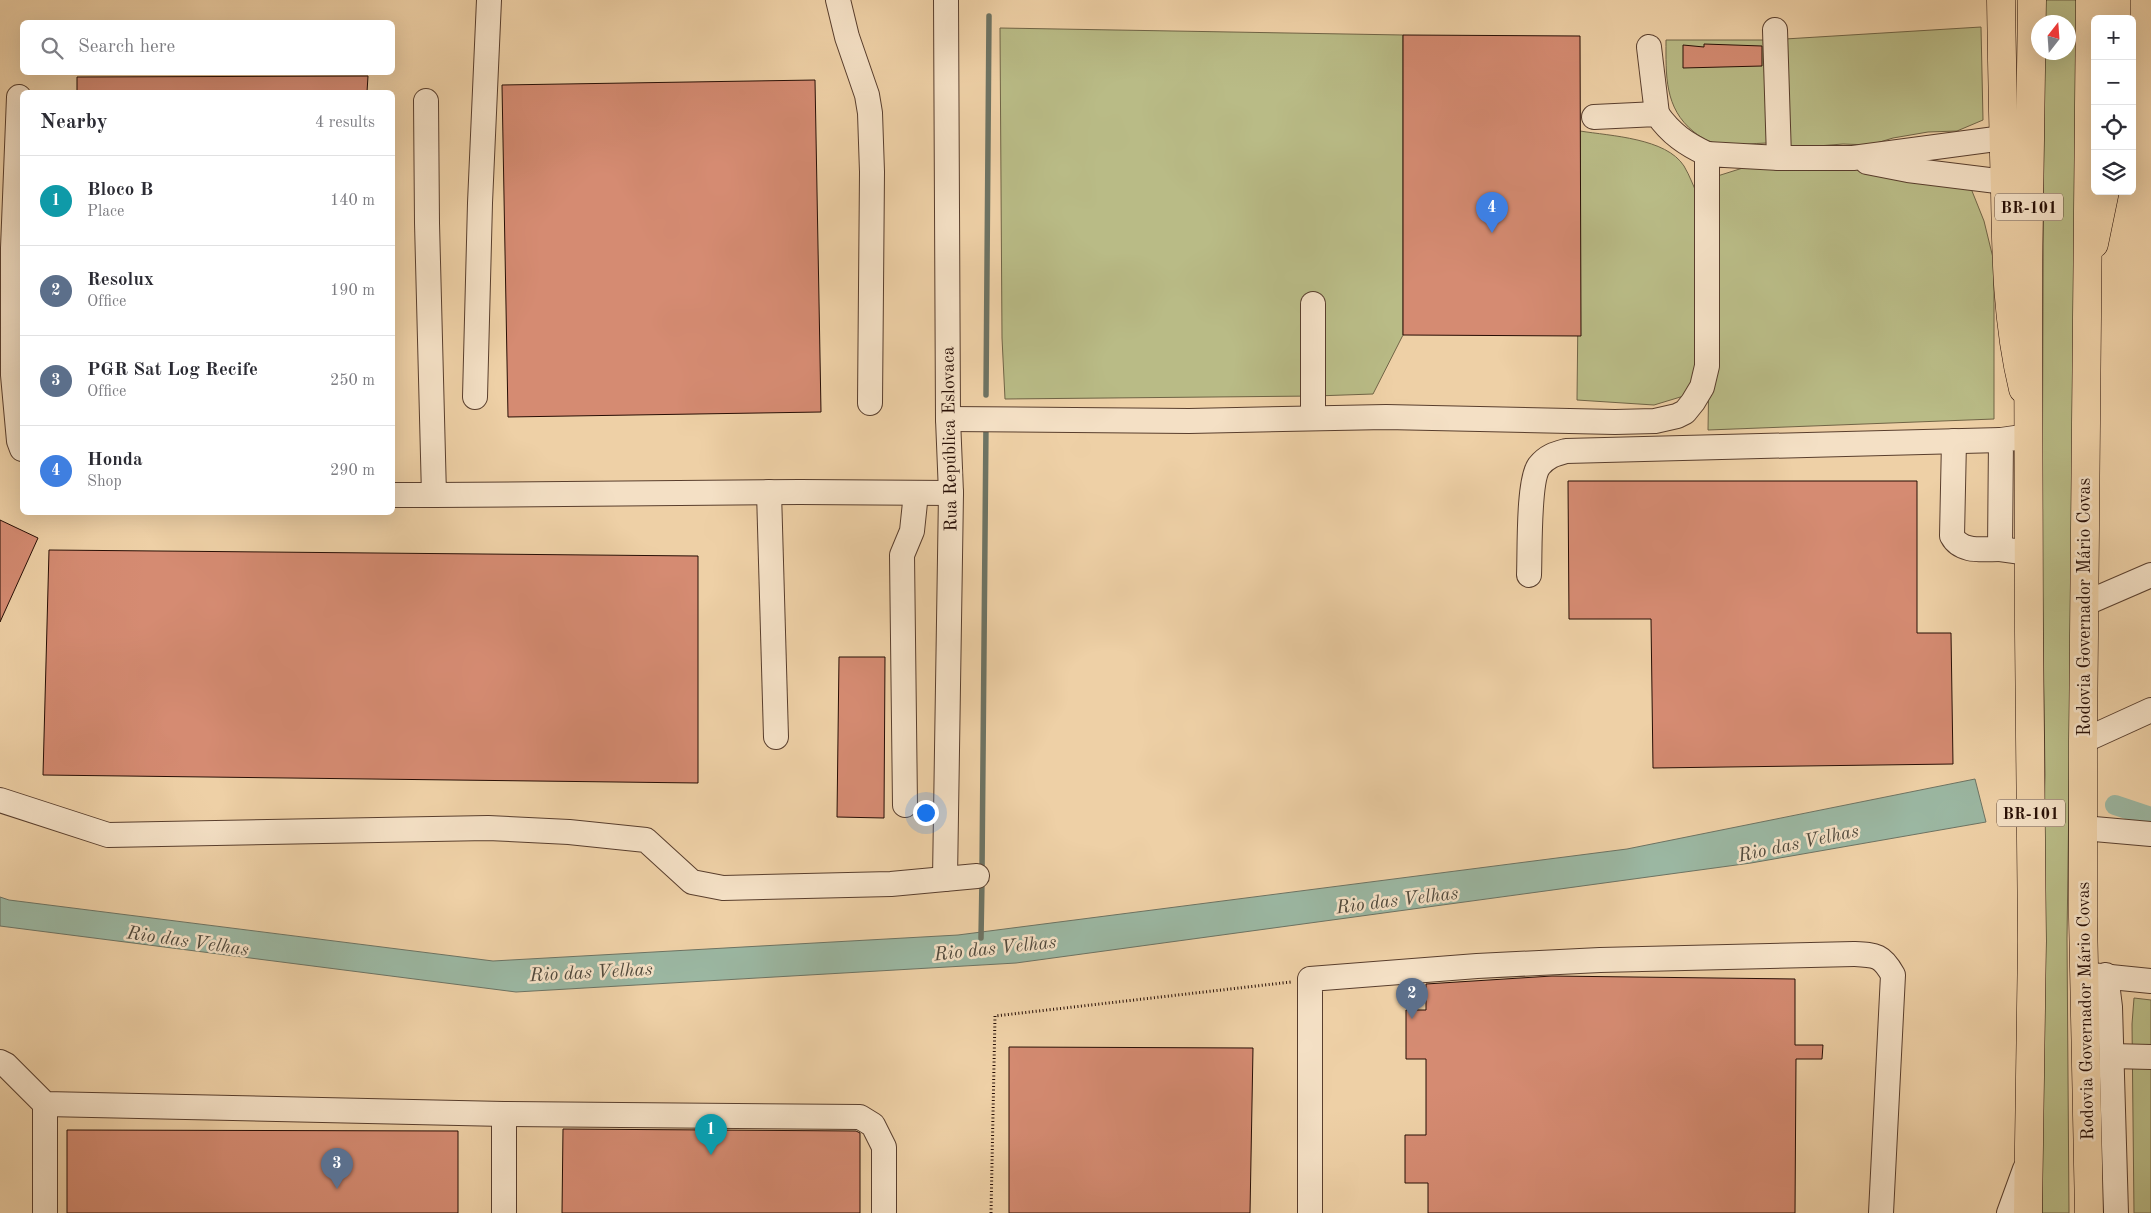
<!DOCTYPE html>
<html lang="en">
<head>
<meta charset="utf-8">
<style>
	body { margin:0; font-family:"Old Standard TT",serif; background:#f2f2f3; color:#2b2b33 }
	.controls { position:absolute; right:15px; top:15px; display:grid; overflow:hidden; border-radius:8px; box-shadow:0 5px 20px #0002 }
	.controls button { width:45px; height:45px; display:grid; place-items:center; padding:0; border:0; border-bottom:1px solid #e1e1e2; background:#fff; color:#2b2b33; font:25px sans-serif }
	.compass { position:absolute; left:2031px; top:15px; width:45px; height:45px; border-radius:50%; background:#fff; box-shadow:0 5px 20px #0002; rotate:17deg }
	.you { position:absolute; left:925px; top:812px; width:18px; height:18px; margin:-12px; border:4px solid #fff; border-radius:50%; background:#1a73e8; box-shadow:0 0 0 8px #1a73e833 }
	.badge { display:grid; place-items:center; width:32px; height:32px; border-radius:50%; background:#b45309; color:#fff; font-size:16px; font-weight:700 }
	.pin { position:absolute; translate:-50% -41px; filter:drop-shadow(0 1px 2px #0008) }
	.pin::after { content:''; position:absolute; top:26px; width:18px; height:15px; background:inherit; clip-path:polygon(0 0,100% 0,50% 100%) }
	.list { margin:0; padding:0; list-style:none }
	h2 { display:flex; justify-content:space-between; align-items:center; height:65px; margin:0; padding:0 20px; font-size:21px }
	h2 small { font-size:16px; font-weight:400; color:#7c7c81 }
	.list li { display:grid; grid-template-columns:32px 1fr auto; gap:15px; align-items:center; box-sizing:border-box; height:90px; padding:0 20px; border-top:1px solid #e1e1e2 }
	.list b { display:block; font-size:19px; white-space:nowrap }
	.list p { margin:0; font-size:16px; white-space:nowrap; color:#7c7c81 }
	.list em { font-size:16px; font-style:normal; color:#7c7c81 }
	.icon { flex:none; width:28px; height:28px; fill:none; stroke:currentColor; stroke-width:2; stroke-linecap:round; stroke-linejoin:round }
	.map { position:relative; flex:none; width:2151px; height:1213px; overflow:hidden }
	.search { position:absolute; background:#fff; box-shadow:0 5px 20px #0002; left:20px; top:20px; width:375px; height:55px; display:flex; align-items:center; gap:12px; box-sizing:border-box; padding:0 18px; border-radius:8px; color:#7c7c81; font-size:19px }
	.panel { position:absolute; background:#fff; box-shadow:0 5px 20px #0002; left:20px; top:90px; width:375px; height:425px; border-radius:8px }
	.map>svg:first-child { display:block }
</style>
</head>
<body>
<div class="map">
<svg width="2151" height="1213" viewBox="0 0 2151 1213">
	<rect width="100%" height="100%" fill="#eed0a6"/>
	<filter id="stains"><feTurbulence type="fractalNoise" baseFrequency=".004" numOctaves="4"/><feColorMatrix values="0 0 0 0 .2 0 0 0 0 .09 0 0 0 0 .02 0 0 0 .5 -.17"/></filter>
	<radialGradient id="worn" r=".72"><stop offset=".6" stop-color="#630" stop-opacity="0"/><stop offset="1" stop-color="#630" stop-opacity=".3"/></radialGradient>
	<g fill="#b9bb86" stroke="#706446">
		<polygon points="2044,0 2080,0 2067,938 2069,1213 2042,1213 2042,907 2045,775 2042,556 2044,53 2068,52 2068,22 2044,22"/>
		<polygon points="1981,27 1983,120 1957,131 1928,132 1893,138 1870,145 1843,144 1792,148 1785,140 1785,39"/>
		<polygon points="1000,28 1403,35 1403,335 1373,394 1315,396 1005,399 1002,338"/>
		<path d="M1666,40H1771L1767,143C1754,143 1738,146 1725,145C1713,144 1703,139 1694,132C1664,108 1666,75 1666,40Z"/>
		<path d="M1580,131C1611,136 1666,138 1684,166C1690,176 1694,188 1699,198L1708,179L1768,160L1858,166L1968,181L1984,221L1994,262V419L1708,430L1709,367L1687,395L1654,405L1577,400Z"/>
		<polygon points="2134,998 2151,1000 2151,1213 2134,1213 2132,1024"/>
	</g>
	<polygon fill="#9bb7a2" stroke="#6d7363" points="1975,779 1986,822 1751,863 1016,963 516,992 0,926 0,897 9,900 493,961 958,935 1627,849"/>
	<g fill="none" stroke-linecap="round" stroke-linejoin="round">
		<g stroke="#6d7363" stroke-width="5.5">
			<polyline points="986,395 989,16"/>
			<polyline points="982,871 986,425"/>
			<polyline points="981,938 982,880"/>
		</g>
		<polyline stroke="#9bb7a2" stroke-width="20" points="2115,805 2151,817"/>
	</g>
	<g fill="#d58b72" stroke="#270e05">
		<polygon points="1403,35 1580,36 1581,336 1403,335"/>
		<polygon points="1704,44 1762,46 1762,66 1683,68 1683,45 1704,47"/>
		<polygon points="368,76 367,92 77,92 77,77"/>
		<polygon points="815,80 821,412 508,417 502,85"/>
		<polygon points="1568,481 1917,481 1917,633 1951,633 1953,764 1653,768 1651,619 1569,619"/>
		<polygon points="0,520 38,538 0,622"/>
		<polygon points="49,550 698,556 698,783 43,775"/>
		<polygon points="839,657 885,657 884,818 837,817"/>
		<polygon points="1552,976 1795,979 1795,1045 1823,1045 1822,1059 1796,1059 1795,1213 1428,1213 1428,1183 1405,1183 1405,1135 1426,1135 1426,1059 1406,1059 1406,1010 1426,1010 1426,984"/>
		<polygon points="1009,1047 1253,1048 1250,1213 1009,1213"/>
		<polygon points="563,1129 856,1131 860,1133 860,1213 562,1213"/>
		<polygon points="67,1130 458,1131 458,1213 67,1213"/>
	</g>
	<g fill="none" stroke-linecap="round" stroke-linejoin="round">
		<defs>
			<g id="minor">
				<polyline points="838,0 847,37 867,95 870,113 872,172 870,403"/>
				<polyline points="1775,30 1779,158"/>
				<polyline points="1649,47 1657,114"/>
				<polyline points="19,97 13,248 13,375 19,441 22,449"/>
				<polyline points="426,101 427,223 434,495 800,492 951,493"/>
				<path d="M1594,117L1657,114C1671,134 1686,144 1707,154"/>
				<polyline points="1867,162 1908,170 2005,182"/>
				<polyline points="1313,304 1313,418"/>
				<polyline points="475,397 480,203 489,0"/>
				<polyline points="948,419 1189,421 1386,417 1615,422 1655,421 1677,416 1685,412 1693,402 1702,387 1707,366 1707,154 1779,158 1853,158 2003,138"/>
				<polyline points="2015,438 2001,440 2000,549 2029,553"/>
				<path d="M1954,441L1952,536C1961,553 1983,549 2000,549"/>
				<polyline points="769,492 776,737"/>
				<polyline points="392,495 434,495"/>
				<path d="M1529,575C1530,553 1528,481 1539,466C1547,456 1555,454 1566,451L2001,440"/>
				<polyline points="2084,604 2151,575"/>
				<polyline points="2083,741 2151,710"/>
				<polyline points="0,800 108,835 488,828 569,832 646,840 692,882 723,888 891,884 977,876"/>
				<polyline points="905,805 902,555 912,531 916,493"/>
				<polyline points="2083,828 2151,834"/>
				<polyline points="945,879 951,493 948,419 946,0"/>
				<polyline points="2091,975 2151,981"/>
				<polyline points="2106,975 2110,1007 2116,1213"/>
				<polyline points="2112,1056 2151,1057"/>
				<polyline points="0,1062 6,1065 45,1104 504,1114 860,1117 873,1125 884,1147 884,1213"/>
				<polyline points="45,1104 45,1213"/>
				<polyline points="504,1114 504,1213"/>
				<path d="M1310,1213V979L1477,966L1600,960L1854,954C1876,955 1882,955 1893,975L1881,1213"/>
				<polyline points="2009,1213 2025,1169"/>
			</g>
			<g id="major">
				<path d="M2001,0C2002,63 2003,126 2005,190C2006,257 2007,323 2023,389"/>
				<polyline points="2116,19 2116,0"/>
				<polyline points="2094,244 2105,191"/>
			</g>
			<g id="highway">
				<polyline points="2028,1213 2032,941 2029,632 2028,279 2032,0"/>
				<polyline points="2089,1213 2083,917 2083,741 2090,0"/>
			</g>
		</defs>
		<use href="#minor" stroke="#593e2d" stroke-width="26"/>
		<use href="#major" stroke="#270e05" stroke-width="29"/>
		<use href="#highway" stroke="#270e05" stroke-width="29"/>
		<polyline stroke="#270e05" stroke-width="3" stroke-dasharray="1 2.5" stroke-linecap="butt" points="991,1213 995,1016 1291,982"/>
		<use href="#minor" stroke="#f4e0c5" stroke-width="24"/>
		<use href="#major" stroke="#eed0a6" stroke-width="28"/>
		<use href="#highway" stroke="#eed0a6" stroke-width="28"/>
	</g>
	<g text-anchor="middle" stroke-width="5" stroke-linejoin="round" paint-order="stroke">
		<g fill="#f4e0c5" stroke="#644d3f" stroke-width="1">
			<rect x="1995" y="193.5" width="68" height="27" rx="4"/>
			<rect x="1997" y="799.5" width="68" height="27" rx="4"/>
		</g>
		<g font-size="16" font-weight="bold" fill="#270e05">
			<text x="2029" y="213">BR-101</text>
			<text x="2031" y="819">BR-101</text>
		</g>
		<g font-size="18" fill="#270e05" stroke="#f4e0c5">
			<text transform="translate(949 439) rotate(-91)" y="6">Rua República Eslovaca</text>
			<text transform="translate(2084 607) rotate(-90)" y="6">Rodovia Governador Mário Covas</text>
			<text transform="translate(2085 1011) rotate(-91)" y="6">Rodovia Governador Mário Covas</text>
		</g>
		<g font-size="19" font-style="italic" fill="#50493c" stroke="#f4e0c5">
			<text transform="translate(1798 842) rotate(-12)" y="7">Rio das Velhas</text>
			<text transform="translate(1397 899) rotate(-7)" y="7">Rio das Velhas</text>
			<text transform="translate(188 940) rotate(8)" y="7">Rio das Velhas</text>
			<text transform="translate(995 947) rotate(-6)" y="7">Rio das Velhas</text>
			<text transform="translate(591 971) rotate(-3)" y="7">Rio das Velhas</text>
		</g>
	</g>
	<rect width="100%" height="100%" filter="url(#stains)"/>
	<rect width="100%" height="100%" fill="url(#worn)"/>
</svg>
<div class="controls">
<button>+</button>
<button>−</button>
<button><svg class="icon" aria-label="locate" viewBox="0 0 24 24"><circle cx="12" cy="12" r="6"/><path d="M12 2v4M12 18v4M2 12h4M18 12h4"/></svg></button>
<button><svg class="icon" aria-label="layers" viewBox="0 0 24 24"><path d="M12 4l9 5-9 5-9-5zM3 14l9 5 9-5"/></svg></button>
</div>
<svg class="compass" viewBox="-18 -18 36 36"><path d="M0-13l5 13h-10z" fill="#e53935"/><path d="M0 13l5-13h-10z" fill="#7c7c81"/></svg>
<div class="you"></div>
<div class="pin badge" style="left:711px;top:1155px;background:#0f9aa8">1</div>
<div class="pin badge" style="left:1412px;top:1019px;background:#5c6f8a">2</div>
<div class="pin badge" style="left:337px;top:1189px;background:#5c6f8a">3</div>
<div class="pin badge" style="left:1492px;top:233px;background:#3f7fe0">4</div>
<div class="search"><svg class="icon" aria-label="search" viewBox="0 0 24 24"><circle cx="10" cy="10" r="6"/><path d="M15 15l6 6"/></svg>Search here</div>
<section class="panel">
<h2>Nearby<small>4 results</small></h2>
<ul class="list">
<li><span class="badge" style="background:#0f9aa8">1</span><div><b>Bloco B</b><p>Place</p></div><em>140 m</em></li>
<li><span class="badge" style="background:#5c6f8a">2</span><div><b>Resolux</b><p>Office</p></div><em>190 m</em></li>
<li><span class="badge" style="background:#5c6f8a">3</span><div><b>PGR Sat Log Recife</b><p>Office</p></div><em>250 m</em></li>
<li><span class="badge" style="background:#3f7fe0">4</span><div><b>Honda</b><p>Shop</p></div><em>290 m</em></li>
</ul>
</section>
</div>
</body>
</html>
